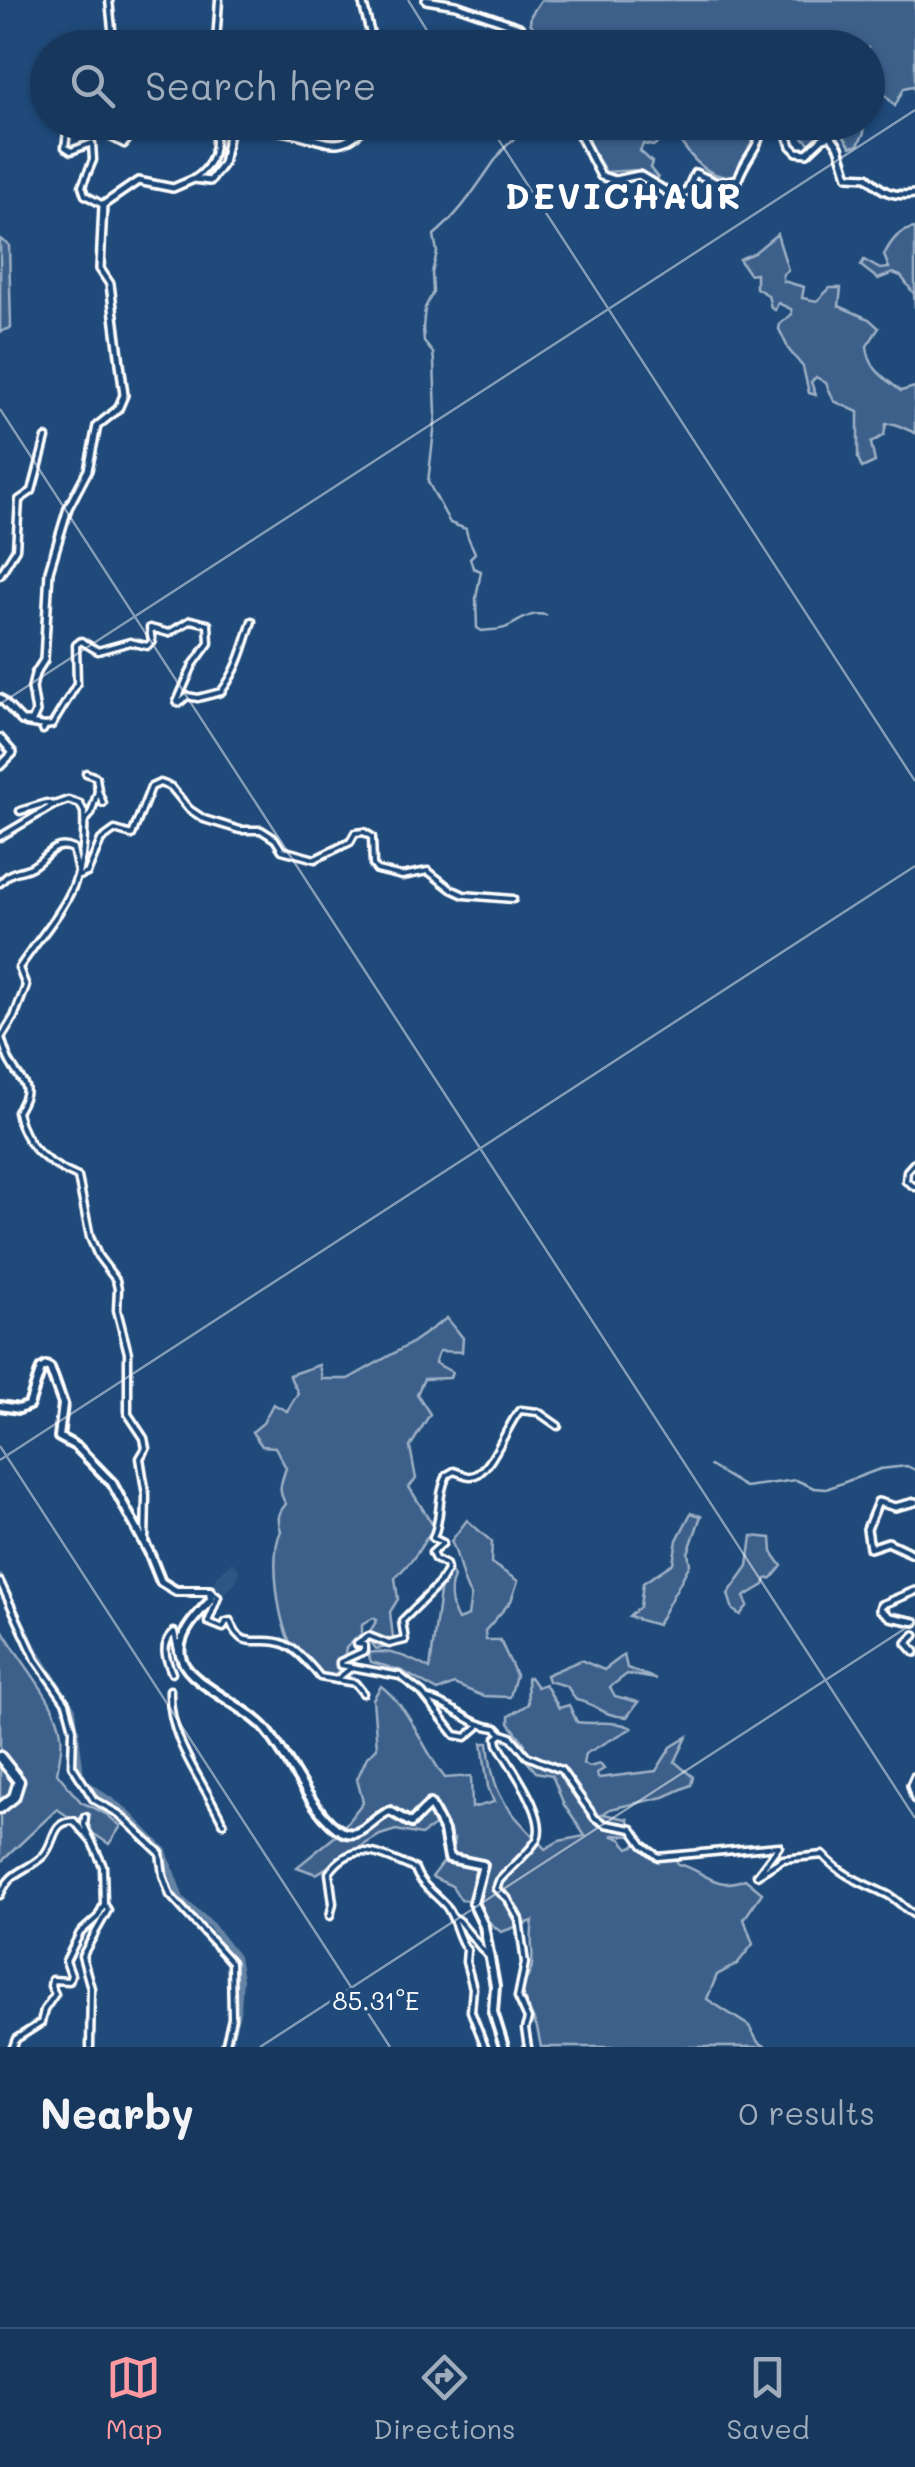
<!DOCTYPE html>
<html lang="en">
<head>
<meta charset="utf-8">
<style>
	body { margin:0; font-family:Mali,sans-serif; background:#244365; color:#f1f3f6 }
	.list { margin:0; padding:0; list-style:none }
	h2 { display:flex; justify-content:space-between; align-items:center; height:130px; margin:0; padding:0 40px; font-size:42px }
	h2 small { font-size:32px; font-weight:400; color:#9eacbb }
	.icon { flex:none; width:55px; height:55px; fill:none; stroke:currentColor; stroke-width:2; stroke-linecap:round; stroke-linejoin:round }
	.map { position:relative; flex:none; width:915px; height:2047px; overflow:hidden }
	.search { position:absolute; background:#17385c; box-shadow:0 2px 8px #0004; left:30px; right:30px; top:30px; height:110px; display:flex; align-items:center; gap:25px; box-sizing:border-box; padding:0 35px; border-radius:55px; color:#9eacbb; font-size:38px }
	.sheet { height:280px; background:#17385c }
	nav { display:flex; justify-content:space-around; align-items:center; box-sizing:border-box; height:140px; border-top:2px solid #365272; background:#17385c; font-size:28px; color:#9eacbb }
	nav a { display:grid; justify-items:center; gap:5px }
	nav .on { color:#ff9aa2 }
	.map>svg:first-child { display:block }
</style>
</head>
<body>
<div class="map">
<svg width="915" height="2047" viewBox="0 0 915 2047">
	<rect width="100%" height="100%" fill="#1f4a7a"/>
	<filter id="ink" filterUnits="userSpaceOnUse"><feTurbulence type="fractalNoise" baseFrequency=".01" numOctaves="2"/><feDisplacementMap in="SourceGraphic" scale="20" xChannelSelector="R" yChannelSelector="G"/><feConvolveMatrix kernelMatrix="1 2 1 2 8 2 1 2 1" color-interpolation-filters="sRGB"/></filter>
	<g filter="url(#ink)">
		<polygon fill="#2e5683" points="232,1562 239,1569 236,1583 220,1597 211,1589 218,1575"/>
		<g fill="#3c618b" stroke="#9eb0c5" stroke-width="2.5">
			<polygon points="541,0 915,0 915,92 913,86 904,88 895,106 884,94 868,98 868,48 548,47 530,23 531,15"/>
			<path d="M576,123H761C757,144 743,156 736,177C710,180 690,158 677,136L671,135L653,146L643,144L640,151L652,162L650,168L658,178L655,181L637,170L606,172L590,147L585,125L579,126Z"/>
			<polygon points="788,123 864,123 864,133 858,145 851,147 843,135 829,129 812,146"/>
			<path d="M915,228V308L914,294L901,276L893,273L878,279L861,266L864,260L880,269L889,268L884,255C891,241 899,230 915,228Z"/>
			<path d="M777,234L788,270L783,274V281L804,287L802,298L817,301L830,288H841L839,306L869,319L879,328L867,346C869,370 885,378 901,391L915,387V433L895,424H886L884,435L871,443L875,462L862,468L858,458V412L834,401L826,383L816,377L811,382L816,395L809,393L803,367L789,350L779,329L780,324L792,314L791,309L778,303L775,310L771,308L768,295L756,288V273L749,274L739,259L754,253Z"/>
			<polygon points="0,239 9,245 11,328 0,332"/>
			<path d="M447,1318L463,1338L462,1352L439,1351L435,1363L452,1372L450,1378L424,1379L417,1394L430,1414L410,1447L416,1479L409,1487L434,1527L413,1559L395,1578L398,1599L390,1612L394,1646L376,1649L367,1636L377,1620L373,1618L362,1625V1633L346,1648L344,1658L336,1664L339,1671L325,1680C315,1670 299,1658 292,1646C278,1622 269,1555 281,1531C277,1519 278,1513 286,1504C277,1491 281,1483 286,1468L275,1447L262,1446L252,1432L263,1423L273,1404L287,1411L298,1393L289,1375L319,1365L322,1379H348L410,1344Z"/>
			<polygon points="691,1513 701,1516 688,1553 690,1564 657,1625 629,1617 640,1607 643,1583 673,1563 677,1540"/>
			<path d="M467,1520L492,1542L491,1563L518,1581L511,1601L485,1631L486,1640H500L516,1675L510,1697L483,1696L454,1684L438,1691L402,1671L371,1662L368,1653C392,1649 410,1658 430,1669L441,1584L449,1569L454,1577C448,1591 451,1607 458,1620L468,1616L471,1596C460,1581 461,1560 451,1541Z"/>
			<polygon points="752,1536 771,1538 772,1552 782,1566 772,1578 766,1579 764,1585 744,1597 748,1605 740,1615 733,1610 728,1594 748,1566"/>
			<path d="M0,1625C16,1658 57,1699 61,1734C63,1746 59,1761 57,1773L81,1802L106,1814L121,1826L109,1844L57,1809L0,1863Z"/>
			<path d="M624,1655L627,1668L656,1679L627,1674L610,1687L615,1696L638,1702L627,1717C600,1716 599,1704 576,1700L567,1686L548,1681L546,1675L581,1660L604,1670Z"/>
			<path d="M530,1677L537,1687L545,1684L559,1708L569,1705L577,1722C597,1725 615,1719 632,1728L585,1754L583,1764L589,1767L600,1764L604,1769L597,1773L598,1778L656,1771L671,1747L687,1737L675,1762L693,1777L691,1785L664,1797L610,1809L603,1814L628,1819L630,1836L611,1835L621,1839L629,1848L642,1842L658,1858L674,1855L678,1864C704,1869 713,1892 745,1879L762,1893L744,1919L753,1944L737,1964L717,1975L707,1999L749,2026L758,2042L767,2047H541L537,2028L520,1988C542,1964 527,1949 533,1921L501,1932L481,1915L473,1901L461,1900L452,1886L432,1877L452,1851L454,1839L436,1825L421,1835L396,1830L380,1835L316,1874L297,1867L338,1834L363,1802L357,1779L367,1757L377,1748L373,1699L381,1686C411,1709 422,1748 445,1778L471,1776L472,1808L494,1802L488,1787L482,1743H488C493,1801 508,1808 545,1849L559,1841L585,1836L564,1805L552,1775L536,1772L525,1759V1744L509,1723V1716L528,1704L527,1678Z"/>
		</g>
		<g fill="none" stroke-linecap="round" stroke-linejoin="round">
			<g stroke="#a3b5c8" stroke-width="2.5">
				<path d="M528,122C522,135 509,141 501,152C479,182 463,211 434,235L437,252L432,273L433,292L425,308L423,328L424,342L433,353L434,362L436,414L428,482L450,523L466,529C467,539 472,544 475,553L470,558L473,568L481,571L476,598L477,628L482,631C490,629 499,631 507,627C522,620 529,612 546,615"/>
				<polyline points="710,1466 745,1487 796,1480 814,1488 826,1489 880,1469 907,1466 915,1470"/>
			</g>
			<polyline stroke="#6583a4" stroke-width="6" points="0,1577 34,1648 73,1709 81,1775 88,1785 124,1810 164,1851 181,1899 210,1924 236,1957 240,1979 238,2009 228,2047"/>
			<defs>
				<g id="minor">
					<polyline points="109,0 114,48"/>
					<polyline points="273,38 279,48"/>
					<polyline points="207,48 216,42 219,0"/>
					<polyline points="75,122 67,132 65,147 71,151 92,143 93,160 82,186 85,195 103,205"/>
					<polyline points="104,122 111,137 124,144 137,128 161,126 160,122"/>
					<path d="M194,179C215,165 218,146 213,122"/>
					<polyline points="0,575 16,549 19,500 32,491 46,438"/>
					<polyline points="26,723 45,726 43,730"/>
					<path d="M45,726L52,725L77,684L76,645L81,641L98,651L130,642L147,646L152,642L150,628L169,633L191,620L208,624L209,643L193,665L177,702L179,703L187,696L198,698L221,692C239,668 243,649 252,621"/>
					<polyline points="86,773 96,777 98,790"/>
					<polyline points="20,811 46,803 54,805"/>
					<polyline points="85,821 91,814 98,791 103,803"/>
					<path d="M0,837L54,805L68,800L80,804L84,812C88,890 59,909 19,968L26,986L14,1017L1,1038C4,1046 6,1055 10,1062C23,1087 34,1083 17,1112C24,1146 47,1164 78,1177L90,1237L98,1256L116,1280L118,1289L117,1310L128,1353V1414L144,1438L146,1448L140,1458L146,1495L145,1544"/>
					<polyline points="79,876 87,873 101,840 115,830 132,835 151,787 160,783 171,787 189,809 204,819 240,830 261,830 275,839 282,850 315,859 350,842 355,833 364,832 372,837 373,865 377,870 402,876 428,871 451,889 464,895 513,899"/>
					<path d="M0,883C13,870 12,874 29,868C46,861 52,839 73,849L79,876"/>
					<polyline points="915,1162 907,1171 906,1181 915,1187"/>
					<polyline points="0,1582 36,1660 66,1703 73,1729 72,1765 94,1800 119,1814 160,1853 163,1875 170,1895 231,1962 232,2018 225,2047"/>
					<path d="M210,1591L218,1597L208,1622L223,1628L226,1622L230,1621C242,1654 261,1634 284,1644C296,1649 312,1667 320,1677L355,1683L363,1693"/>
					<path d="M352,1667L340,1665V1662L364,1651V1645L357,1644L369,1636L389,1644L405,1640L402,1621L439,1584L447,1570L446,1565L435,1559L432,1553L443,1543L433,1538C443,1514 436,1499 447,1475L454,1471C457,1472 468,1477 471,1476C490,1476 507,1424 520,1410L538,1412L558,1426"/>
					<path d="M172,1673C166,1659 160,1645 174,1632L179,1655"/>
					<polyline points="336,1680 352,1667 400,1676 422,1693 455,1735 466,1737 478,1727"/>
					<path d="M170,1690C168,1740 203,1780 223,1823"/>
					<path d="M428,1699C454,1705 467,1725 496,1728L502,1734"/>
					<polyline points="85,1817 84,1825 103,1866 104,1904 108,1910 82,1956 91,1988 90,2047"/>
					<path d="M0,1895C12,1869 24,1873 43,1856C56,1843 50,1821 74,1821L92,1842"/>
					<path d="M330,1916L333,1903L329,1873C355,1836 384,1857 415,1869C420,1885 436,1894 446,1906C456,1919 457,1938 467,1950L466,1962L473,1988L471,2011L485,2047"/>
					<polyline points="452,1916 458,1920 487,1955"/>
					<polyline points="13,2047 16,2039 41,2023 44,2010 55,1994 51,1986 52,1980 69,1981 71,1975 66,1961 80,1933 98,1917 104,1904"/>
					<path d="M528,2047L525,2029L528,2019L518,1997L525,1963L519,1919L507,1898L496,1889L499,1881C508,1870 532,1850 537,1839C548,1815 509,1765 498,1744L497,1738L502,1734L511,1737L527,1756L561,1770L595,1818L605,1824L632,1829L643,1845L658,1857L779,1846L757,1875L783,1859L823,1855C842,1876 863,1883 888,1895C898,1900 905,1910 915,1915"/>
				</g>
				<g id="tertiary">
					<polyline points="362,0 374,48"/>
					<polyline points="426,0 456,5 519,27 541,48"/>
					<path d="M256,122C269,130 282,131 296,134C330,142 341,154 370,122"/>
					<path d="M573,122L601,176L615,180L639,175L676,197L686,193L695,173L717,183L738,179C747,154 761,148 762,122"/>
					<path d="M783,122L791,146L797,152L807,153L823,138L831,136L839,147L848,176L867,177C883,192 892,197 915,194"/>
					<polyline points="0,698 22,721 32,721 36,712 32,688 35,674 44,660 49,571 68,508 88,470 97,426 118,409 124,395 110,284 100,269 103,205 138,181 173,188 194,179 210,181 223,164 231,122"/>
					<polyline points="0,738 13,753 0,766"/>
					<polyline points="915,1502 895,1507 878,1502 867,1529 870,1548 888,1542 915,1555"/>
					<polyline points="915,1591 881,1605 880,1609 890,1617 915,1622"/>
					<polyline points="915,1635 907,1643 915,1652"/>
					<polyline points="915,1776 911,1785 915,1799"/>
				</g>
				<path id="secondary" d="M0,1406L19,1409L29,1405L41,1369L46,1366L50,1368L63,1404L59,1437L77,1447L112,1483L149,1552L161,1582L176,1591H210L211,1600C197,1615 174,1637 182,1660C190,1684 244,1705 264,1727C287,1752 314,1819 343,1832C362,1840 374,1816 390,1811L411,1823L430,1804L444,1831L449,1858L483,1865L473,1903L484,1926L495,1986L493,2012L504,2047"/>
				<polyline id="primary" points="0,1757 19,1781 14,1797 0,1808"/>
			</defs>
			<use href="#minor" stroke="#fff" stroke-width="11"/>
			<use href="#tertiary" stroke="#fff" stroke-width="12"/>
			<use href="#secondary" stroke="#fff" stroke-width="14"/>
			<use href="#primary" stroke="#fff" stroke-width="15"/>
			<use href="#minor" stroke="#1f4a7a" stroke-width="4"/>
			<use href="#tertiary" stroke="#1f4a7a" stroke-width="5"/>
			<use href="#secondary" stroke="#1f4a7a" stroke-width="6"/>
			<use href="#primary" stroke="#1f4a7a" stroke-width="8"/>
		</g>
	</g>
	<path fill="none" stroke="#fff" stroke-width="2.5" stroke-opacity="0.45" d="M408,0L438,48M487,122L915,781M0,409L915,1818M0,704L915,110M0,1446L390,2047M0,1460L915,866M260,2047L915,1622"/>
	<g text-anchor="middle" stroke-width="8" stroke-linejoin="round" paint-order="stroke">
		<g font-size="35" font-weight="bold" letter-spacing="2.5" fill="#fff" stroke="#1f4a7a">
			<text x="624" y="209">DEVICHAUR</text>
		</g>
	</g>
	<g font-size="25" text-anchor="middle" fill="#fff" stroke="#1f4a7a" stroke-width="8" stroke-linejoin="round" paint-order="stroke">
		<text x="376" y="2010">85.31°E</text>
	</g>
</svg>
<div class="search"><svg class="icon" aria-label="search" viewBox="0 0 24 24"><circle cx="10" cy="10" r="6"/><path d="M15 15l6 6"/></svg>Search here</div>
</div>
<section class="sheet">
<h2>Nearby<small>0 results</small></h2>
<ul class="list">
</ul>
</section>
<nav>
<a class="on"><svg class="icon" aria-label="map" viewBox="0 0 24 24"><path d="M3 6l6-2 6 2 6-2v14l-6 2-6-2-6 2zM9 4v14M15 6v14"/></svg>Map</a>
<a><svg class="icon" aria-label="directions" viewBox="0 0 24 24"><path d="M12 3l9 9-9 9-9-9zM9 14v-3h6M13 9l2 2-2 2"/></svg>Directions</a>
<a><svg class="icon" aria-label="saved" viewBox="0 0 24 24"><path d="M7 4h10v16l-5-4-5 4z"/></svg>Saved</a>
</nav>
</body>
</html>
